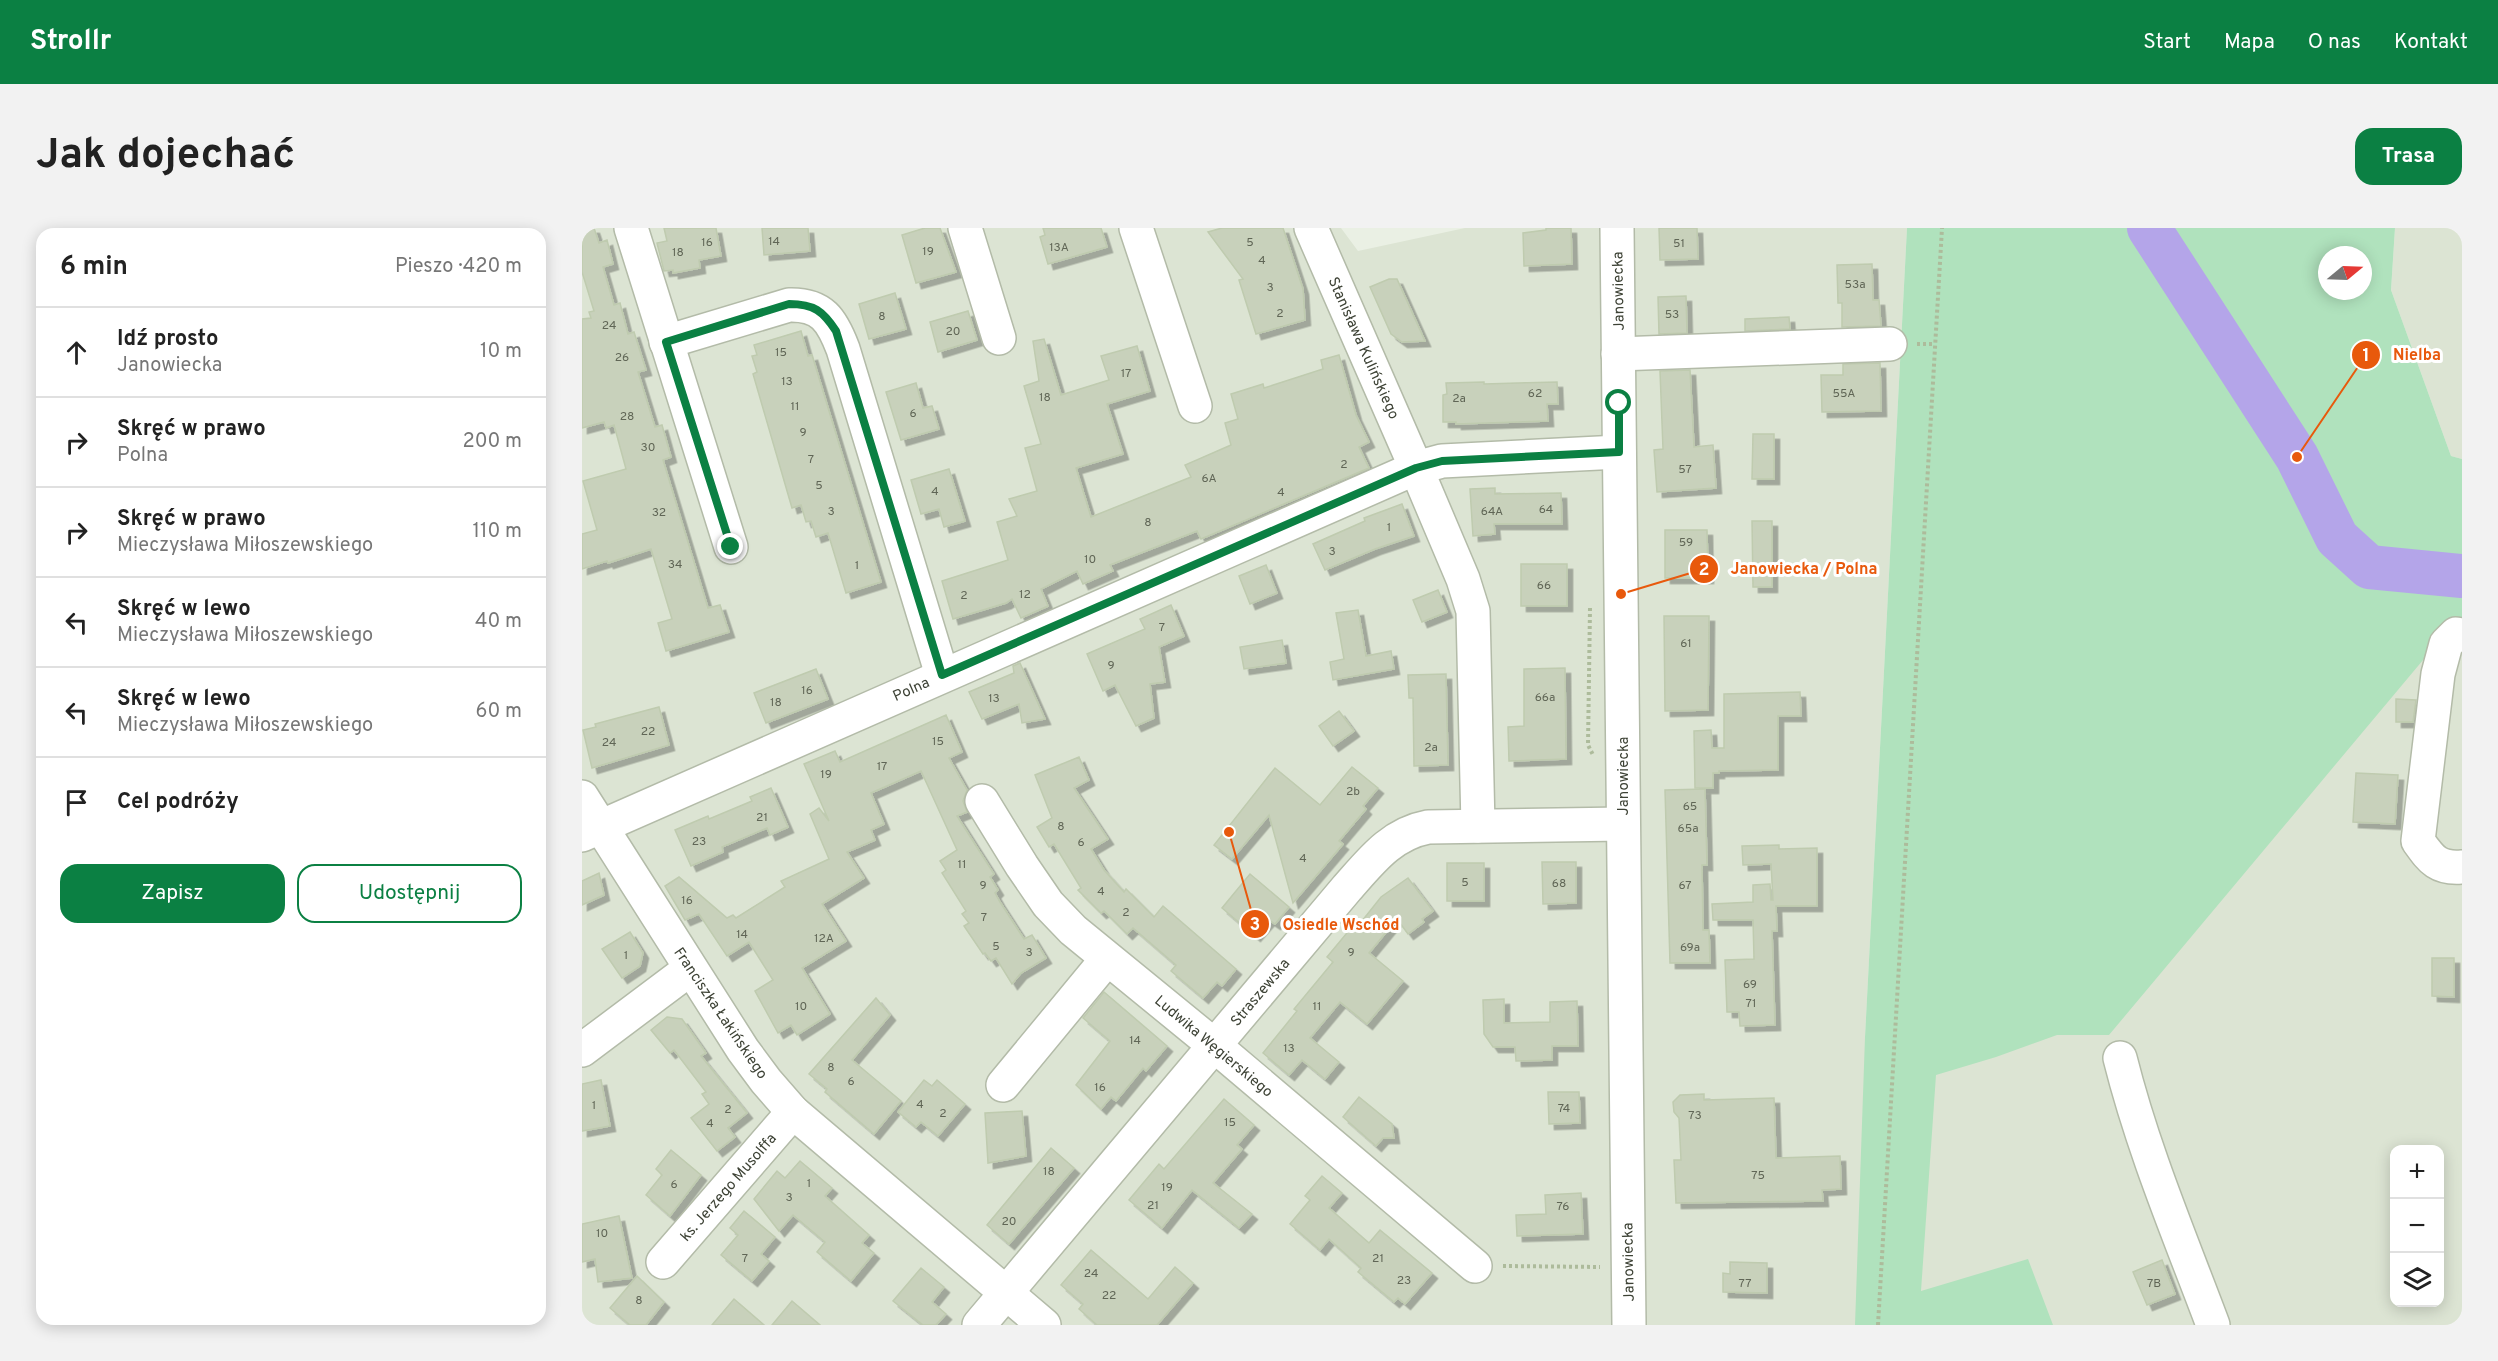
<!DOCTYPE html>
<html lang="pl">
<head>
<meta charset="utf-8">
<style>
	body { margin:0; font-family:Overpass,sans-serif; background:#f2f2f2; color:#222 }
	.controls { position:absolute; right:18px; bottom:18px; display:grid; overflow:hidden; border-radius:12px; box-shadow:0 3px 15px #0003 }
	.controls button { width:54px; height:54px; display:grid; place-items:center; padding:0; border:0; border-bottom:2px solid #e0e0e0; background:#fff; color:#222; font:30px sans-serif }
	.compass { position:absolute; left:1736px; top:18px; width:54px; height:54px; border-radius:50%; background:#fff; box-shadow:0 3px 15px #0003; rotate:71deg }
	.stop { position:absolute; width:18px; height:18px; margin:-14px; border:4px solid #0b8043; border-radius:50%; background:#fff }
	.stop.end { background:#0b8043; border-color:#fff; box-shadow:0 2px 6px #0008 }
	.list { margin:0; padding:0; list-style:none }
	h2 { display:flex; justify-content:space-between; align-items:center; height:78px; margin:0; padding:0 24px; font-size:26px }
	h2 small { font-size:20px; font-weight:400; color:#767676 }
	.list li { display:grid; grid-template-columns:39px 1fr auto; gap:18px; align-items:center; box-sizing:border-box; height:90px; padding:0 24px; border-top:2px solid #e0e0e0 }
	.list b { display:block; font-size:22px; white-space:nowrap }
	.list p { margin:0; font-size:20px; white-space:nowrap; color:#767676 }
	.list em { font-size:20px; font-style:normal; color:#767676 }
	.actions { display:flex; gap:12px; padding:18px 24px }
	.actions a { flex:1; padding:14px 0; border:2px solid #0b8043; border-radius:18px; text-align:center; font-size:21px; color:#0b8043 }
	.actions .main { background:#0b8043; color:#fff }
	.icon { flex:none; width:33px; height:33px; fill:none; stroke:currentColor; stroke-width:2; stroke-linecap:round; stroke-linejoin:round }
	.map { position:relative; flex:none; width:1880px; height:1097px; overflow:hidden; border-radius:18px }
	header { display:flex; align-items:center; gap:36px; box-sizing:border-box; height:84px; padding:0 30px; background:#0b8043; color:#fff }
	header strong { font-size:28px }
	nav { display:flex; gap:33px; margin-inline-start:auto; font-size:21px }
	.intro { display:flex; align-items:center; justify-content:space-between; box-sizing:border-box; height:144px; padding:0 36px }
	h1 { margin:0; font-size:42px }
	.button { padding:15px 27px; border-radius:18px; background:#0b8043; color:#fff; font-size:21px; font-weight:700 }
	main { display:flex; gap:36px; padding:0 36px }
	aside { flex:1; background:#fff; border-radius:18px; box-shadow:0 3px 15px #0003 }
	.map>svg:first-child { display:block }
</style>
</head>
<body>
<header>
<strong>Strollr</strong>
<nav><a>Start</a><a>Mapa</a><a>O nas</a><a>Kontakt</a></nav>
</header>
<div class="intro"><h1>Jak dojechać</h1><a class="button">Trasa</a></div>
<main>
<aside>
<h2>6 min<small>Pieszo · 420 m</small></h2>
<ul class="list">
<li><svg class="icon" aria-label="ahead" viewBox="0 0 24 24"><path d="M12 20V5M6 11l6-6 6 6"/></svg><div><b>Idź prosto</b><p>Janowiecka</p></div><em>10 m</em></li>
<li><svg class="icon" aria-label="right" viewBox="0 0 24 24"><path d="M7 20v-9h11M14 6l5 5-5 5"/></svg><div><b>Skręć w prawo</b><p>Polna</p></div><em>200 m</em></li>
<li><svg class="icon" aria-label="right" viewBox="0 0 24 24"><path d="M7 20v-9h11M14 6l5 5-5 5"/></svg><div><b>Skręć w prawo</b><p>Mieczysława Miłoszewskiego</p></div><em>110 m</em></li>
<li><svg class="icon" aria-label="left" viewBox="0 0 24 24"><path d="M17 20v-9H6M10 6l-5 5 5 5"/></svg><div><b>Skręć w lewo</b><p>Mieczysława Miłoszewskiego</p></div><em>40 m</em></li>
<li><svg class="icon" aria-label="left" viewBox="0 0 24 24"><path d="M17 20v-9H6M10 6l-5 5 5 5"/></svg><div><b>Skręć w lewo</b><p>Mieczysława Miłoszewskiego</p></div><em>60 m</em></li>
<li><svg class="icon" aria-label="arrive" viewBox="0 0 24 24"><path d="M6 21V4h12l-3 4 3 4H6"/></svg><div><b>Cel podróży</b></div></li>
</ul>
<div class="actions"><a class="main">Zapisz</a><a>Udostępnij</a></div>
</aside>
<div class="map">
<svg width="1880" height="1097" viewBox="0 0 1880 1097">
	<defs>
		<filter id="shadow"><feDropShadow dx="5.5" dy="5.5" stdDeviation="0" flood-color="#0004"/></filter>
	</defs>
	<rect width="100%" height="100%" fill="#eaf0e4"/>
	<g fill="#dce4d3" fill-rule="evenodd">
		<path d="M0,0H759L776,23L883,0H1325L1283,809L1867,401L1880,402V1097H0ZM1812,922H1858V1074H1812Z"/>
		<polygon points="1813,0 1880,0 1880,231 1869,228 1809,62"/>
	</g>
	<path fill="#b0e2bd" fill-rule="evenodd" d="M1325,0H1813L1809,62L1869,228L1880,231V402L1867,401L1527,807H1475L1414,829L1354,847L1339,1063L1446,1031L1471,1097H1273L1283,809ZM1745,27H1781V63H1745Z"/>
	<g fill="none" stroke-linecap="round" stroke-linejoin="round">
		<polyline stroke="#b4a5e9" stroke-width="44" points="1567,0 1715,229 1755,310 1787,339 1880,348"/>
	</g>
	<g fill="#c8d1bb" stroke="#bfcbaf" stroke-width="1.5" filter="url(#shadow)">
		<polygon points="0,0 12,0 17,15 25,12 31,36 21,39 32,77 38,75 46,106 52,104 64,142 56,144 73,199 80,197 89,229 81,232 126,380 138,377 147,404 84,423 76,395 90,391 69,321 26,335 25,333 0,341 0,306 15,302 1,253 44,241 32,197 24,200 22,194 0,200 0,91 9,90 7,84 12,83 0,44"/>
		<polygon points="82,0 134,0 139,28 117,32 118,40 91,45 91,42 82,43 75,15 85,13"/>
		<polygon points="180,0 226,0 228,23 182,27"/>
		<polygon points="343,0 358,0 374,44 334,55 320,7"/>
		<polygon points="461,0 519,0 525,19 466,36 458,9 463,7"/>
		<polygon points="640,0 701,0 721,61 723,92 674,106 657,52 661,51 626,4"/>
		<polygon points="964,0 989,0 990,36 942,38 941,5 964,2"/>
		<polygon points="1077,0 1115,0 1116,31 1078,32"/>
		<polygon points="1290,36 1291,72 1297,72 1299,98 1260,99 1260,75 1256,75 1255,37"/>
		<polygon points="807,51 815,51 843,113 820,114 809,106 788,59"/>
		<polygon points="313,65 324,101 287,111 277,76"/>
		<polygon points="1104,68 1105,105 1077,106 1076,69"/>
		<polygon points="386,83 395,112 356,124 348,94"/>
		<polygon points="1207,89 1208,101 1163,103 1163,91"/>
		<polygon points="219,103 226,128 230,127 299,354 264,365 246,305 234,309 229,293 224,294 219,277 210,280 171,146 175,144 170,128 175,127 172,117"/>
		<polygon points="462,111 479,167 527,152 519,128 555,118 568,163 525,176 541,226 494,240 509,289 609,249 603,237 649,217 643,195 656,191 649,166 681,156 682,160 741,141 739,132 757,127 774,187 787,214 777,219 787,240 619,311 615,303 528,337 531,343 501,356 495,343 459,361 466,378 439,390 430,371 424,375 371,391 360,353 426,332 415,294 435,288 427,271 455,263 443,220 459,216 442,158 457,153 451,113"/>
		<polygon points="1298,135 1299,183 1240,184 1239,147 1261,147 1261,136"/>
		<polygon points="1108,142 1112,219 1131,217 1134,260 1075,264 1072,222 1081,221 1078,143"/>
		<polygon points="902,154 902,156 975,154 976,176 965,176 966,193 874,196 874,194 861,194 861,167 865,166 864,155"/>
		<polygon points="334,155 341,180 350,178 357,201 319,212 304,164"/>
		<polygon points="1171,206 1192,206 1192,251 1170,251"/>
		<polygon points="367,241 383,293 362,299 357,281 339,286 329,252"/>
		<polygon points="913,260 913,266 979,265 980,296 912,296 913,306 891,308 888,261"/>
		<polygon points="820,276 832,308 793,321 743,342 731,316 783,293 782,290"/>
		<polygon points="1170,293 1190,293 1190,359 1171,359"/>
		<polygon points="1083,302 1125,302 1126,350 1083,350"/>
		<rect x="939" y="336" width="46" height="42"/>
		<polygon points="684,337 695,365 668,376 657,348"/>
		<polygon points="856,362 865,384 840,394 831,372"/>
		<polygon points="589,377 602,408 577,419 583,454 568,456 572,490 554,498 533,457 521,463 505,426 563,401 558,391"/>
		<polygon points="776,382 784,428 809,423 812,441 751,452 748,434 762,431 754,385"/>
		<polygon points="1082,388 1127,388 1126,482 1083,483"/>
		<polygon points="700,412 704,435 662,441 658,419"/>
		<polygon points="438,435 463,491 440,495 437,476 400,491 387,464 432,445 431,438"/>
		<polygon points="983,440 984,531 927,533 926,499 942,498 942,441"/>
		<polygon points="234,441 246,471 184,495 172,465"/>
		<polygon points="864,446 866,537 832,538 831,470 827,470 826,447"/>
		<polygon points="1218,464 1219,488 1196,488 1196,542 1137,543 1137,545 1131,545 1131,560 1113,560 1112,503 1129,502 1130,520 1142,520 1142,466"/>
		<polygon points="1814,471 1834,472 1831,494 1814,494"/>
		<polygon points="77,479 87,517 10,540 1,502 14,499 13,496"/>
		<polygon points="757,483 772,503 751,518 737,498"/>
		<polygon points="364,487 380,524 367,530 385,562 381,573 385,584 375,588 412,646 408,649 416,662 413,665 418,674 442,711 450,707 464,730 439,745 430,756 414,730 409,733 403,725 401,726 382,698 387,695 380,686 384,683 360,645 364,642 358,633 375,622 339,543 289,565 302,596 289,602 293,612 265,624 282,650 240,676 264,713 220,740 248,786 215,807 209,797 196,805 173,763 191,752 167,714 145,728 117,686 103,692 83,658 97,649 145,690 151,687 154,690 203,659 199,653 247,631 228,586 237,580 247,593 222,536 253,523 258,534"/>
		<polygon points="497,529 507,552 492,560 526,611 509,621 522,642 542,664 544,661 572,689 581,678 654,741 640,758 635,754 621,770 589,743 594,737 551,700 545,706 522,683 519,685 496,662 499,660 472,616 467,619 455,599 470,590 453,547"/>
		<polygon points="770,539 796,560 781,578 784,581 757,613 761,616 711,675 687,587 650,631 632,617 693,540 738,577"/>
		<polygon points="1774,545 1816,547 1813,596 1771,594"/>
		<polygon points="189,560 206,599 188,607 185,600 140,619 141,624 109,638 93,602 126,588 127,591 170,573 168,569"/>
		<polygon points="1123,561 1125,637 1120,637 1121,702 1127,702 1128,735 1088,735 1083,562"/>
		<polygon points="1197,617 1197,621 1235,620 1235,678 1194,678 1195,703 1190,703 1193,797 1158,798 1157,784 1145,784 1143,732 1172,731 1171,692 1131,692 1130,676 1171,674 1171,657 1188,656 1189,672 1191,672 1189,636 1161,637 1160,618"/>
		<polygon points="960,634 994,634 994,675 961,676"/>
		<rect x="865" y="635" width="37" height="38"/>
		<polygon points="17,645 22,667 0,677 0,653"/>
		<polygon points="668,646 707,679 693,696 687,692 673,708 640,680"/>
		<polygon points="826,650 851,683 840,691 842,694 826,706 815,691 787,725 821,753 785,796 758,774 728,810 757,834 743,851 720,832 707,847 681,825 715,783 712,781 751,734 745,729 769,700 772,703 799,669"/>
		<polygon points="48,704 61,725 58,738 40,750 20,721"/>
		<polygon points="1850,730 1872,730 1872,769 1850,768"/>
		<polygon points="522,764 585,818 564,843 561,840 534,873 529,869 519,881 494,857 528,813 501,790"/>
		<polygon points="294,770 308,787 270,832 319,873 292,906 243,864 245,861 227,846"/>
		<polygon points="922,771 922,795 968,794 968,774 995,773 996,818 970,818 970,832 934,833 933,819 911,819 902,806 901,772"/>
		<polygon points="85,789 100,791 124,825 119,828 165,885 146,900 153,909 135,923 109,890 127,876 120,866 124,864 92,822 88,825 69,802"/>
		<polygon points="19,852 28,898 0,903 0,856"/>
		<polygon points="342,852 350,858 355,852 383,876 356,908 339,894 334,899 316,884"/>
		<polygon points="966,864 997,864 998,895 967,896"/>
		<polygon points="1122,866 1122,872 1192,870 1194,930 1258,928 1259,961 1240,962 1241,973 1094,975 1092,932 1099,932 1097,890 1092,884 1091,874 1098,867"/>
		<polygon points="777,869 810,896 812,910 801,910 794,918 761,889"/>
		<polygon points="642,871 672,897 655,917 660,921 631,955 670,986 657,1000 610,962 580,1000 547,972 577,936 582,941"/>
		<polygon points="440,883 444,928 406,935 403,885"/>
		<polygon points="469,920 492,940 427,1016 405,997"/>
		<polygon points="89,922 119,947 88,988 64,967 80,947 74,941"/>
		<polygon points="218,933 250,960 243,968 287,1007 280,1015 292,1025 269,1053 235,1024 243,1014 211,987 197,1003 172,971 195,943 203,950"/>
		<polygon points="740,948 760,965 747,980 787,1015 798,1002 850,1045 823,1076 816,1070 812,1074 776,1044 779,1040 747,1011 738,1022 708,996 728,972 723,968"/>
		<polygon points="999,965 1001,1006 935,1008 934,987 964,986 963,967"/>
		<polygon points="162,983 193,1009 179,1026 187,1033 170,1053 139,1027 156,1007 148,1000"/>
		<polygon points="37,988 50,1050 16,1054 13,1031 0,1034 0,996"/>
		<polygon points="509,1022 566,1071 593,1039 611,1055 575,1097 515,1097 497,1081 501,1076 479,1057"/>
		<polygon points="1580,1032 1593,1066 1565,1077 1551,1044"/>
		<polygon points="1148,1034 1185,1035 1185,1065 1141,1064 1141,1045 1148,1046"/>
		<polygon points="339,1040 362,1059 350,1074 364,1086 354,1097 341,1097 311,1073"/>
		<polygon points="55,1048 82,1074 64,1097 48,1097 28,1080"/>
		<polygon points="152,1071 182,1097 130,1097"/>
		<polygon points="210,1073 238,1097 190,1097"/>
	</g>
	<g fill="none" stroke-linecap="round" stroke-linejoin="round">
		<defs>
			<g id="minor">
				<polyline points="49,0 149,319"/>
				<polyline points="383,0 417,110"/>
				<polyline points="554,0 613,178"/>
				<polyline points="729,0 834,240 881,351 891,383 896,598"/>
				<polyline points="1035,0 1047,1097"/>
				<path d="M84,114L207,77C240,76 250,92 261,121L360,447"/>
				<polyline points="1036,126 1308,116"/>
				<path d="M1880,407L1874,406L1864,416L1856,446L1836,613C1849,631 1855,641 1880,639"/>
				<polyline points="0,569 161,822 184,853 211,884 462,1097"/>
				<polyline points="400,573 440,638 466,676 491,702 633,818 893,1038"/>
				<polyline points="0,607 834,240 860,233 1037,224"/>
				<polyline points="0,822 108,741"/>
				<path d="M1538,830C1561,922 1598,1009 1631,1097"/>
				<polyline points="421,857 525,731"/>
				<polyline points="81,1034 211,884"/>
				<path d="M397,1097L765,660C789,633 809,606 846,599L1041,596"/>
			</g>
		</defs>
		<use href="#minor" stroke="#b3bba8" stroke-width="36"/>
		<g stroke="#adbb9b" stroke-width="4" stroke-dasharray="3 3" stroke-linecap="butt">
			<polyline points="1335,116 1353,116"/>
			<polyline points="1008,380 1006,517 1011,527"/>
			<polyline points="921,1038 1018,1039"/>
			<polyline points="1296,1097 1360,0"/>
		</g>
		<use href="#minor" stroke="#fff" stroke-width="33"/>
	</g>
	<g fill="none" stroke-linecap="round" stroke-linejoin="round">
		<path stroke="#0b8043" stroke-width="8" d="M149,319L84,114L207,76C232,76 241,83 254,103L360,447L834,240L860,233L1037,224V175"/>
	</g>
	<g text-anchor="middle" stroke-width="6" stroke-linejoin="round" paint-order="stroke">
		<g font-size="12" fill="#606656">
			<text x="192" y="17">14</text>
			<text x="125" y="18">16</text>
			<text x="668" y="18">5</text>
			<text x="1097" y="19">51</text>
			<text x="477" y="23">13A</text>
			<text x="346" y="27">19</text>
			<text x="96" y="28">18</text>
			<text x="680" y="36">4</text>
			<text x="1273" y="60">53a</text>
			<text x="688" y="63">3</text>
			<text x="698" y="89">2</text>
			<text x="1090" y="90">53</text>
			<text x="300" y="92">8</text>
			<text x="27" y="101">24</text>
			<text x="371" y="107">20</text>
			<text x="199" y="128">15</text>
			<text x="40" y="133">26</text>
			<text x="544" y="149">17</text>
			<text x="205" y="157">13</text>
			<text x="953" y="169">62</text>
			<text x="1262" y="169">55A</text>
			<text x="463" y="173">18</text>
			<text x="877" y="174">2a</text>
			<text x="213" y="182">11</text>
			<text x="331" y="189">6</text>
			<text x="45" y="192">28</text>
			<text x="221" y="208">9</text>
			<text x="66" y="223">30</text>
			<text x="229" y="235">7</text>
			<text x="762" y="240">2</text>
			<text x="1103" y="245">57</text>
			<text x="627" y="254">6A</text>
			<text x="237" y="261">5</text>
			<text x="353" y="267">4</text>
			<text x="699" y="268">4</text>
			<text x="964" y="285">64</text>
			<text x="249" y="287">3</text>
			<text x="910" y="287">64A</text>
			<text x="77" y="288">32</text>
			<text x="566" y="298">8</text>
			<text x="807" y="303">1</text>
			<text x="1104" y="318">59</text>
			<text x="750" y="327">3</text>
			<text x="508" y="335">10</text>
			<text x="93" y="340">34</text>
			<text x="275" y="341">1</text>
			<text x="962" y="361">66</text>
			<text x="443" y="370">12</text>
			<text x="382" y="371">2</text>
			<text x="580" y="403">7</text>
			<text x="1104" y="419">61</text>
			<text x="529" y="441">9</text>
			<text x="225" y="466">16</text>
			<text x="963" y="473">66a</text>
			<text x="412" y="474">13</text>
			<text x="194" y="478">18</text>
			<text x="66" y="507">22</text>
			<text x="356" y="517">15</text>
			<text x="27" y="518">24</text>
			<text x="849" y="523">2a</text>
			<text x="300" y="542">17</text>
			<text x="244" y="550">19</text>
			<text x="771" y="567">2b</text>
			<text x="1108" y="582">65</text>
			<text x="180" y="593">21</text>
			<text x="479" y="602">8</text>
			<text x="1106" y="604">65a</text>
			<text x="117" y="617">23</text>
			<text x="499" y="618">6</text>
			<text x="721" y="634">4</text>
			<text x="380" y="640">11</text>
			<text x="883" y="658">5</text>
			<text x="977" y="659">68</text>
			<text x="401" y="661">9</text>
			<text x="1103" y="661">67</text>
			<text x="519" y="667">4</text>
			<text x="105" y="676">16</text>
			<text x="544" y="688">2</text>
			<text x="402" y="693">7</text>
			<text x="160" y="710">14</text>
			<text x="242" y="714">12A</text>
			<text x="414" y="722">5</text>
			<text x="1108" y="723">69a</text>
			<text x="447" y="728">3</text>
			<text x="769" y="728">9</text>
			<text x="44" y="731">1</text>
			<text x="1168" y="760">69</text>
			<text x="1169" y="779">71</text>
			<text x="219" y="782">10</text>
			<text x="735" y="782">11</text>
			<text x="553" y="816">14</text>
			<text x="707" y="824">13</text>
			<text x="249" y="843">8</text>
			<text x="269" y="857">6</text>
			<text x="518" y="863">16</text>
			<text x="338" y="880">4</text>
			<text x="12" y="881">1</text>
			<text x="982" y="884">74</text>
			<text x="146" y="885">2</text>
			<text x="361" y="889">2</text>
			<text x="1113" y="891">73</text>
			<text x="648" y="898">15</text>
			<text x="128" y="899">4</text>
			<text x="467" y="947">18</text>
			<text x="1176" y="951">75</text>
			<text x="227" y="959">1</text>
			<text x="92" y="960">6</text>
			<text x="585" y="963">19</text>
			<text x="207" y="973">3</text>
			<text x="571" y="981">21</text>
			<text x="981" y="982">76</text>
			<text x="427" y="997">20</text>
			<text x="20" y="1009">10</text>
			<text x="163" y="1034">7</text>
			<text x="796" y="1034">21</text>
			<text x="509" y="1049">24</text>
			<text x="822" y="1056">23</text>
			<text x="1163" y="1059">77</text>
			<text x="1572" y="1059">7B</text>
			<text x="527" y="1071">22</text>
			<text x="57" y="1076">8</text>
		</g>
		<g font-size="15" fill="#3d4235" stroke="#fff">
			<text transform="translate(1036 63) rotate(-91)" y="5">Janowiecka</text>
			<text transform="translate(782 120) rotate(66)" y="5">Stanisława Kulińskiego</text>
			<text transform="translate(329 461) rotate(-24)" y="5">Polna</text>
			<text transform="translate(1041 548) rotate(-90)" y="5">Janowiecka</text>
			<text transform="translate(678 764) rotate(-50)" y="5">Straszewska</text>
			<text transform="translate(139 785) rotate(56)" y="5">Franciszka Łakińskiego</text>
			<text transform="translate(632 818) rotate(40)" y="5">Ludwika Węgierskiego</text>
			<text transform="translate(146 959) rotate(-49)" y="5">ks. Jerzego Musolffa</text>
			<text transform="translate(1046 1034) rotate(-91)" y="5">Janowiecka</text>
		</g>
	</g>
	<path fill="none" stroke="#e8590c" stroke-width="2" d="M1715 229L1784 127M1039 366L1122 341M647 604L673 696"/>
	<g fill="#e8590c" stroke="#fff" stroke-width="2">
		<circle cx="1715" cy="229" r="6"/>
		<circle cx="1039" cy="366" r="6"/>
		<circle cx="647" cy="604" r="6"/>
		<circle cx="1784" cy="127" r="15"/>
		<circle cx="1122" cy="341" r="15"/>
		<circle cx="673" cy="696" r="15"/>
	</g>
	<g font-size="18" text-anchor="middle" font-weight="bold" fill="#fff">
		<text x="1784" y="133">1</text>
		<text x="1122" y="347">2</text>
		<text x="673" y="702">3</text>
	</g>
	<g font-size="16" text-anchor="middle" font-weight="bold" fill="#e8590c" stroke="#fff" stroke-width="6" stroke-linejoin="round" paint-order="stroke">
		<text x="1835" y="132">Nielba</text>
		<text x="1222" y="346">Janowiecka / Polna</text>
		<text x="759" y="702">Osiedle Wschód</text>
	</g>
</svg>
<div class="controls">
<button>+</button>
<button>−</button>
<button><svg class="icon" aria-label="layers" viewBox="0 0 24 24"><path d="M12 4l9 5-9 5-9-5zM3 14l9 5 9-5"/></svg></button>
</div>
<svg class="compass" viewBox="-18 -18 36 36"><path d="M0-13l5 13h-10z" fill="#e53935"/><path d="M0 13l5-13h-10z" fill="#767676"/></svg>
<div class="stop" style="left:1037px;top:175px"></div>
<div class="stop end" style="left:149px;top:319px"></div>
</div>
</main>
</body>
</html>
